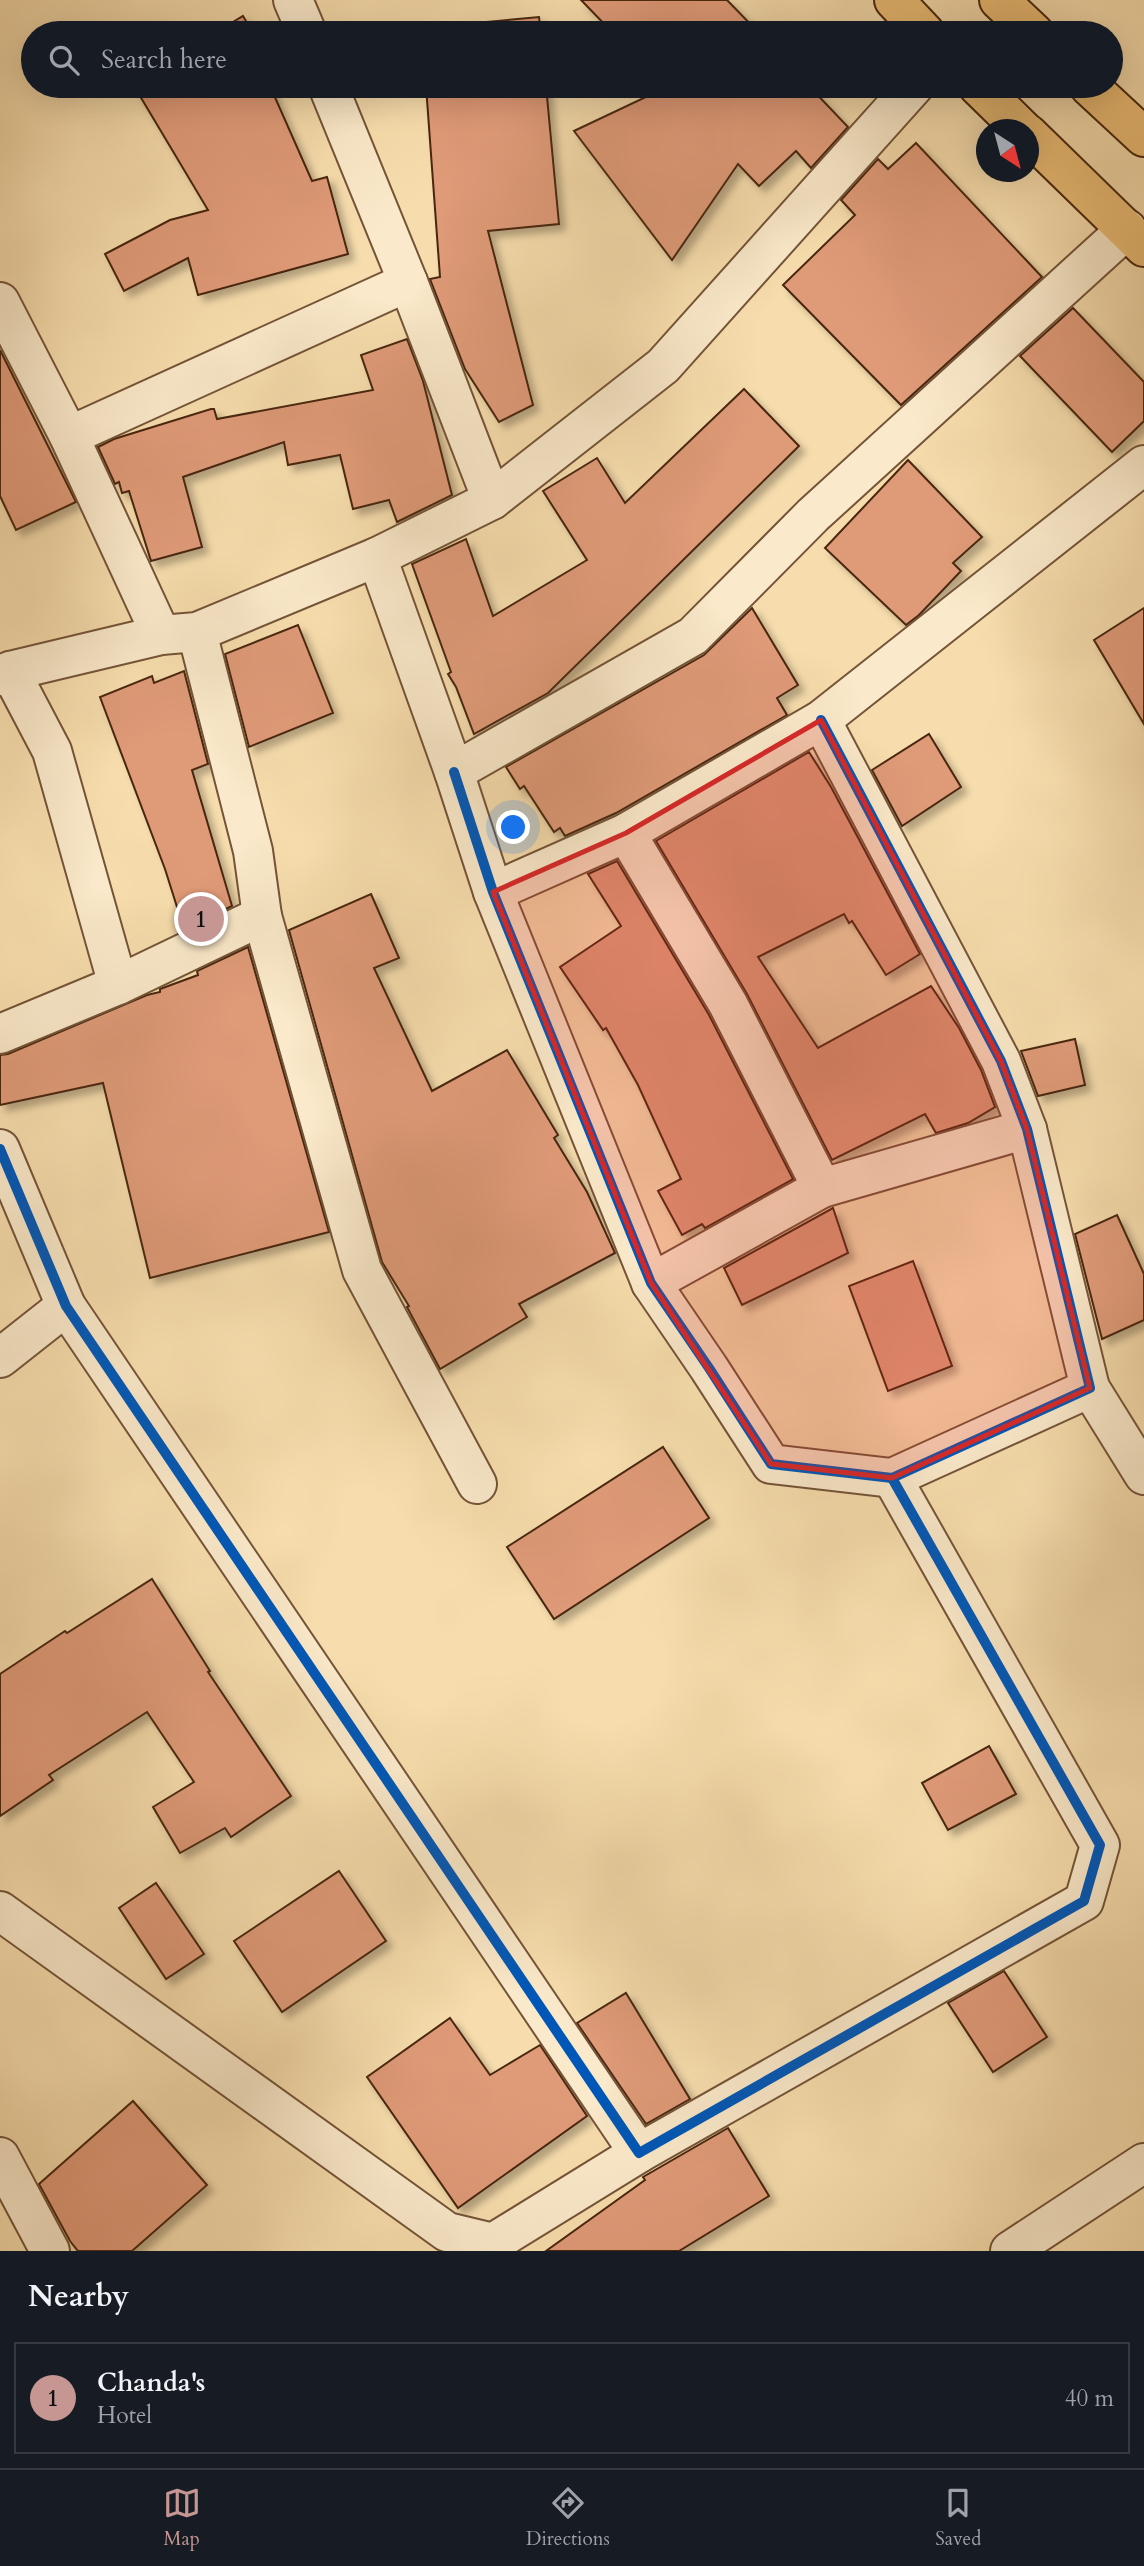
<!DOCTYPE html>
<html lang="en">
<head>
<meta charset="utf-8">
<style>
	body { margin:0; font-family:Cardo,serif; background:#20242c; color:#f1f3f6 }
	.compass { position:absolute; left:976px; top:119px; width:63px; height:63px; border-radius:50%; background:#171b24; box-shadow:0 7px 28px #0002; rotate:144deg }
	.you { position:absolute; left:514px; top:828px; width:24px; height:24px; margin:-18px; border:5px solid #fff; border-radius:50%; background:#1a73e8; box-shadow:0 0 0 10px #1a73e833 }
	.badge { display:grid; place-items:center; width:46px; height:46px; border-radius:50%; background:#c59692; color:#111; font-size:23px; font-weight:700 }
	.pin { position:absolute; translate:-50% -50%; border:4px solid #fff; box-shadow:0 2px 7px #0006 }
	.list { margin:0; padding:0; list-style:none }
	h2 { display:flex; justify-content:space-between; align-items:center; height:91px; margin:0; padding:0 28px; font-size:30px }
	h2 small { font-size:23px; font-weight:400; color:#9ea1a6 }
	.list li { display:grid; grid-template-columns:46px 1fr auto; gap:21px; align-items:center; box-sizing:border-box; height:112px; margin:0 14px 14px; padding:0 14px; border:2px solid #363941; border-radius:0px }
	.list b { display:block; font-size:26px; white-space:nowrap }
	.list p { margin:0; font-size:23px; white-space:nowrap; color:#9ea1a6 }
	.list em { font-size:23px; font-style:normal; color:#9ea1a6 }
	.icon { flex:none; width:38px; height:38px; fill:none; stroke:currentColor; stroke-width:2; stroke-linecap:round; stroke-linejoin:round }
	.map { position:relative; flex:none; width:1144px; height:2251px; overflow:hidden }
	.search { position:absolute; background:#171b24; box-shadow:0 7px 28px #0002; left:21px; right:21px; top:21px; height:77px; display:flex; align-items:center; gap:18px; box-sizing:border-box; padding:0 24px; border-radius:38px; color:#9ea1a6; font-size:26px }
	.sheet { height:217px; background:#171b24 }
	nav { display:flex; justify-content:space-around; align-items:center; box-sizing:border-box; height:98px; border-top:2px solid #363941; background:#171b24; font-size:19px; color:#9ea1a6 }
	nav a { display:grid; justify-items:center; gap:4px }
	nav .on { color:#c59692 }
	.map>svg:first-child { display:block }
</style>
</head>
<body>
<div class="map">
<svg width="1144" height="2251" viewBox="0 0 1144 2251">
	<defs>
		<filter id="shadow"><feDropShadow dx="6" dy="6" stdDeviation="3.5" flood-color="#0004"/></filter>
	</defs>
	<rect width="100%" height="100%" fill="#f7ddad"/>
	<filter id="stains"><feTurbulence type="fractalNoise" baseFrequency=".00286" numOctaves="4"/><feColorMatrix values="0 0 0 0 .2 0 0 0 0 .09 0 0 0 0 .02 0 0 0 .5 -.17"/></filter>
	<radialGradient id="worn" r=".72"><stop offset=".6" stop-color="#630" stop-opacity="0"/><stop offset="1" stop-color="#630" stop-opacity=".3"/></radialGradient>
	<g fill="#df9a78" stroke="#482711" stroke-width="2" filter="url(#shadow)">
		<polygon points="581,0 727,0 759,33 613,33"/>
		<polygon points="243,16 253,33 215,33"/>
		<polygon points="539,17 541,33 422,33 422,28"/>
		<polygon points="134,86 270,86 312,181 327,177 348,254 198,295 188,258 124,291 105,254 170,220 208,210"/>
		<polygon points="426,86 546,86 559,224 488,231 533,405 499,422 465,369 430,279 440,277"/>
		<polygon points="663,86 809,86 848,127 811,168 796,151 759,186 738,164 672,260 574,131 665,88"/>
		<polygon points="916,143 1042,277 901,405 783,285 855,215 841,200 878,159 888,169"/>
		<polygon points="1073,308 1144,382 1144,421 1112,452 1020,356"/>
		<polygon points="407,339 423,381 452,495 397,522 389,500 353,509 340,455 288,465 284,442 183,477 202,547 151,561 129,491 122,493 119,482 115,484 98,447 114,439 211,409 214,409 217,419 373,390 361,355"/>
		<polygon points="0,350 76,502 16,530 0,496"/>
		<polygon points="744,389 799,446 548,693 474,734 456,687 448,674 451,672 412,564 466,539 493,616 587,560 543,491 597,458 625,503"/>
		<polygon points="908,460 982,537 953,563 961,571 919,615 906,625 825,548"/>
		<polygon points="752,608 798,685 777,698 787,715 616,813 565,836 560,828 554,832 524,786 520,789 506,767 704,655"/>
		<polygon points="1144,608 1144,724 1094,640"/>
		<polygon points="298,625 333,713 249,747 225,654"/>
		<polygon points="184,671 208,764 192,770 232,906 184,929 165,869 100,697 152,676 154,683"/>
		<polygon points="929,734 961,787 902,826 872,770"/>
		<polygon points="809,752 831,787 920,954 886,975 852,921 849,923 844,914 758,957 818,1048 931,986 959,1028 981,1070 995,1107 968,1123 936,1133 925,1114 832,1160 747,994 656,841"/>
		<polygon points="617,861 709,1015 793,1179 705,1228 702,1224 682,1235 658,1191 681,1179 638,1085 606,1028 603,1030 560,967 621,926 588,874"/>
		<polygon points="371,894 399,958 374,968 432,1091 507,1050 558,1135 554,1138 587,1192 615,1253 519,1304 527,1317 440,1369 407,1307 409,1306 382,1262 289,930"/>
		<polygon points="248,947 329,1232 150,1278 103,1083 0,1105 0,1055 8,1054 147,995 160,992 160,989 198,975 197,971"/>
		<polygon points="1075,1039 1085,1085 1038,1096 1021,1051"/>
		<polygon points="833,1208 848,1253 742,1305 724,1268"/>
		<polygon points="1117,1215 1144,1274 1144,1320 1102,1339 1075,1234"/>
		<polygon points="913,1261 952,1366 888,1391 849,1286"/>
		<polygon points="663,1447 709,1518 554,1619 507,1547"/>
		<polygon points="152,1579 210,1671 208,1672 291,1796 231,1837 225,1828 180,1853 153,1807 194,1782 147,1712 49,1775 53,1780 0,1816 0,1674 65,1631 67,1633"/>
		<polygon points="989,1746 1016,1794 948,1830 922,1783"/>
		<polygon points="339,1871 386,1941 282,2012 234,1941"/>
		<polygon points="156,1883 204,1954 166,1979 119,1908"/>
		<polygon points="1004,1971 1047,2037 993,2072 948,2003"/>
		<polygon points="626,1993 690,2099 646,2124 577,2023"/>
		<polygon points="450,2018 490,2075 540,2045 587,2116 458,2208 367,2077"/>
		<polygon points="133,2101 207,2185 132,2251 78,2251 70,2241 39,2184"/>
		<polygon points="728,2128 769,2196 679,2251 546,2251 645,2180 643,2177"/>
	</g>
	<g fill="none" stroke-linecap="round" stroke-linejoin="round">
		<defs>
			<g id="minor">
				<polyline points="293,0 307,33"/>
				<polyline points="328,86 408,282 492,500"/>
				<polyline points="0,302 69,436 161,635"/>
				<polyline points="69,436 408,282"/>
				<polyline points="377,557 454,772 693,636 813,515 1127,229"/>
				<polyline points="197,632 253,851 262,916 362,1270 477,1484"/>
				<polyline points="10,671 52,751 118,985"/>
				<polyline points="0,676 10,671 161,635 197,632 377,557 492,500 663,366 914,86"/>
				<polyline points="454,772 493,892 651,1283 709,1368 771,1464 892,1478 1090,1388 1027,1129 1001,1061 821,720"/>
				<polyline points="626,833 728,1004 822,1188"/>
				<polyline points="493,892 626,833 821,720 1144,465"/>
				<polyline points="0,1034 118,985 262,916"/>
				<polyline points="0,1149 66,1306 639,2153 1084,1901 1100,1845 892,1478"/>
				<polyline points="651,1283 822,1188 1027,1129"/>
				<polyline points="0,1358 66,1306"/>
				<polyline points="1090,1388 1144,1475"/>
				<polyline points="0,1911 447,2232 493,2243 639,2153"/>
				<polyline points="0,2157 50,2251"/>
				<polyline points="1010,2251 1144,2163"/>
			</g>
			<g id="primary">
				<polyline points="894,0 925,33"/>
				<polyline points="999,0 1034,33"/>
				<polyline points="978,86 1023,130"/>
				<polyline points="1089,86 1144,137"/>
				<polyline points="1028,134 1144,247"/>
			</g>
		</defs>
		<use href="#minor" stroke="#745438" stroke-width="42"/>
		<use href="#primary" stroke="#482711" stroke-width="42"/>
		<use href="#minor" stroke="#fae9ca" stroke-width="38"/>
		<use href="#primary" stroke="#ecbe76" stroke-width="38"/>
		<defs>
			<g id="cycleway">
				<polyline points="454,772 493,892 651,1283 709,1368 771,1464 892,1478 1090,1388 1027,1129 1001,1061 821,720"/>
				<polyline points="0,1149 66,1306 639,2153 1084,1901 1100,1845 892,1478"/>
			</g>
		</defs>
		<use href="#cycleway" stroke="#fae9ca" stroke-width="15"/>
		<use href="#cycleway" stroke="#0057b8" stroke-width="10"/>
	</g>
	<path fill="#d62828" fill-opacity="0.2" stroke="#d62828" stroke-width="5" stroke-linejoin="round" d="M821,720L1001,1061L1027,1129L1090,1388L892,1478L771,1464L651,1283L493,892L626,833Z"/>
	<rect width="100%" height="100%" filter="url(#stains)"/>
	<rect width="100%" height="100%" fill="url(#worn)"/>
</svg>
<svg class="compass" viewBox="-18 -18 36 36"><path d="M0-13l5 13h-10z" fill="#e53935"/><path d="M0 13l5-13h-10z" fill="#9ea1a6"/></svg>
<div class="you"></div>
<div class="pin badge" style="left:201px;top:919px">1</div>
<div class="search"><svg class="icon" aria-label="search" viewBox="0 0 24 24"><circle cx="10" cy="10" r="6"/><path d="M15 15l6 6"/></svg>Search here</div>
</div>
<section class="sheet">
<h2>Nearby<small></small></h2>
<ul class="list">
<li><span class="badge">1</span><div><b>Chanda's</b><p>Hotel</p></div><em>40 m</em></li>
</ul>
</section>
<nav>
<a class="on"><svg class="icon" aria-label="map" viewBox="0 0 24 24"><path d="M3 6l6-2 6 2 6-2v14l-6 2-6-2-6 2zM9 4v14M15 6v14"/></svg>Map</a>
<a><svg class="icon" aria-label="directions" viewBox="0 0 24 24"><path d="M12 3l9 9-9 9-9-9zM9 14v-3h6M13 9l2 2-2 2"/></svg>Directions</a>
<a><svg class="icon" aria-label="saved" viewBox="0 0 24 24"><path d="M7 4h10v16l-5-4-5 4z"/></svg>Saved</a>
</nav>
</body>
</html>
